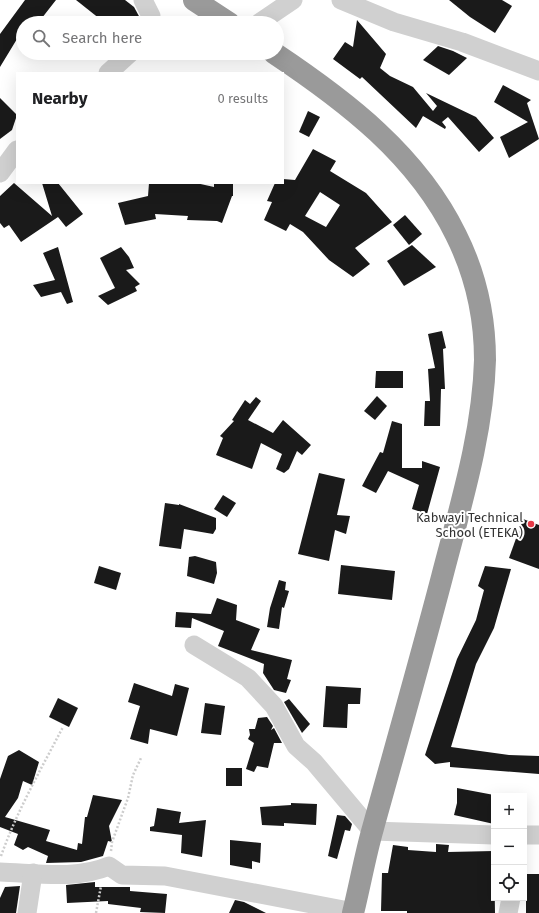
<!DOCTYPE html>
<html lang="en">
<head>
<meta charset="utf-8">
<style>
	body { margin:0; font-family:"Fira Sans",sans-serif; background:#f2f2f2; color:#202124 }
	.controls { position:absolute; right:12px; bottom:12px; display:grid; overflow:hidden; border-radius:0px; box-shadow:0 4px 16px #0002 }
	.controls button { width:36px; height:36px; display:grid; place-items:center; padding:0; border:0; border-bottom:1px solid #e0e0e0; background:#fff; color:#202124; font:20px sans-serif }
	.list { margin:0; padding:0; list-style:none }
	h2 { display:flex; justify-content:space-between; align-items:center; height:52px; margin:0; padding:0 16px; font-size:17px }
	h2 small { font-size:13px; font-weight:400; color:#757577 }
	.icon { flex:none; width:22px; height:22px; fill:none; stroke:currentColor; stroke-width:2; stroke-linecap:round; stroke-linejoin:round }
	.map { position:relative; flex:none; width:539px; height:913px; overflow:hidden }
	.search { position:absolute; background:#fff; box-shadow:0 4px 16px #0002; left:16px; top:16px; width:268px; height:44px; display:flex; align-items:center; gap:10px; box-sizing:border-box; padding:0 14px; border-radius:22px; color:#757577; font-size:15px }
	.panel { position:absolute; background:#fff; box-shadow:0 4px 16px #0002; left:16px; top:72px; width:268px; height:112px; border-radius:0px }
	.map>svg:first-child { display:block }
</style>
</head>
<body>
<div class="map">
<svg width="539" height="913" viewBox="0 0 539 913">
	<rect width="100%" height="100%" fill="#fff"/>
	<g fill="#1a1a1a" fill-rule="evenodd">
		<polygon points="25,0 56,0 38,23 23,23 23,42 17,39 0,67 0,34"/>
		<polygon points="76,0 125,0 134,7 140,18 139,23 105,23"/>
		<polygon points="449,0 502,0 512,6 495,33 470,17"/>
		<polygon points="357,20 386,54 380,68 390,76 413,87 433,111 437,106 426,93 476,117 494,138 479,152 448,117 442,122 446,127 445,129 423,116 416,128 362,77 360,79 333,59 345,42 353,47"/>
		<polygon points="438,46 453,51 467,58 449,75 423,60"/>
		<polygon points="503,85 531,100 527,103 539,139 509,158 500,137 528,122 494,102"/>
		<polygon points="0,98 17,115 12,130 0,139"/>
		<polygon points="308,111 320,117 309,137 299,132"/>
		<path d="M313,149L336,161L330,171L366,193L392,222L355,248L370,264L353,277L329,260L303,232L290,224L286,231L264,220L272,202L267,201L275,183H283V179L295,180ZM320,192L340,205L326,227L305,216Z"/>
		<polygon points="14,183 52,216 42,183 58,183 83,214 66,227 58,217 21,242 9,225 4,228 0,223 0,196"/>
		<polygon points="149,183 196,183 214,187 214,183 233,183 233,196 232,196 222,223 217,221 187,220 188,216 155,214 156,219 125,225 118,203 148,196"/>
		<polygon points="405,215 422,234 409,245 393,225"/>
		<polygon points="412,245 436,267 404,286 387,261"/>
		<polygon points="58,247 73,302 67,304 61,292 41,297 33,285 55,280 43,253"/>
		<polygon points="121,247 129,257 134,268 126,270 140,284 135,287 137,291 108,305 98,296 115,288 100,258"/>
		<polygon points="442,331 446,348 443,349 445,389 441,389 440,426 424,426 425,401 430,401 428,369 435,368 428,334"/>
		<polygon points="376,371 403,371 403,388 375,388"/>
		<polygon points="377,396 387,406 375,420 364,411"/>
		<polygon points="256,397 261,401 248,420 273,433 283,420 311,445 302,455 297,451 289,469 284,473 276,469 282,454 261,443 252,469 216,455 223,438 220,436 234,421 232,420 245,400 250,404"/>
		<polygon points="392,421 402,424 402,468 422,468 422,461 440,467 427,514 412,509 419,485 388,471 376,493 362,486 380,452 383,453"/>
		<polygon points="319,473 345,479 337,515 350,516 346,534 335,530 329,561 298,554"/>
		<polygon points="223,495 236,503 227,517 214,509"/>
		<polygon points="165,503 179,505 179,504 216,518 216,529 213,534 184,529 181,549 159,546"/>
		<polygon points="523,519 539,525 539,569 509,558"/>
		<polygon points="195,556 216,562 217,573 214,584 187,576 189,557"/>
		<polygon points="341,565 395,571 392,600 338,594"/>
		<polygon points="99,566 121,573 116,590 94,583"/>
		<polygon points="485,566 511,569 494,628 476,664 451,747 509,755 539,756 539,774 450,767 450,762 435,764 425,755 457,659 476,620 484,590 478,586"/>
		<polygon points="279,580 286,582 285,590 289,591 284,608 282,607 279,629 267,627 270,608"/>
		<polygon points="217,598 237,605 236,620 260,629 251,650 292,660 287,679 291,680 286,693 274,690 263,673 264,664 218,646 224,631 192,618 191,628 175,627 176,612 211,614"/>
		<polygon points="134,683 172,696 175,684 189,688 177,736 150,729 148,744 130,739 140,706 128,702"/>
		<polygon points="326,686 361,688 360,704 348,704 347,728 323,727"/>
		<polygon points="58,698 78,708 69,727 49,717"/>
		<polygon points="289,699 310,724 302,733 284,702"/>
		<polygon points="205,703 225,706 221,735 201,733"/>
		<polygon points="267,717 273,726 271,730 274,728 282,743 274,743 268,768 257,766 254,772 246,769 254,743 248,739 250,735 249,729 255,729 258,718"/>
		<polygon points="19,750 39,762 32,785 23,781 18,798 5,817 50,830 46,841 77,850 78,843 82,844 85,817 87,817 93,795 122,800 109,826 112,842 108,841 103,856 81,862 46,863 48,856 28,847 23,850 14,845 18,834 0,827 0,779 8,756"/>
		<rect x="226" y="768" width="16" height="18"/>
		<polygon points="457,788 494,795 494,824 454,815 457,803"/>
		<polygon points="291,803 317,804 316,825 284,823 284,826 262,825 260,807 291,805"/>
		<polygon points="157,808 181,812 179,823 206,820 202,857 181,853 182,835 150,831 150,827 154,826"/>
		<polygon points="337,815 345,816 352,824 350,831 345,830 337,859 328,856"/>
		<polygon points="230,840 261,843 260,863 252,861 252,869 230,865"/>
		<polygon points="436,844 449,845 448,852 494,851 495,913 407,913 407,911 381,911 382,873 388,873 393,845 408,847 408,850 436,852"/>
		<rect x="526" y="874" width="13" height="39"/>
		<polygon points="95,882 95,887 130,887 130,891 167,894 165,913 140,912 141,908 108,904 108,901 67,903 66,885"/>
		<polygon points="20,886 16,913 0,913 0,898 5,887"/>
		<polygon points="235,900 244,902 266,913 229,913"/>
	</g>
	<g fill="none" stroke-linecap="round" stroke-linejoin="round">
		<g stroke="#cdcdcd" stroke-width="2.5" stroke-dasharray="2 2" stroke-linecap="butt">
			<polyline points="111,851 112,842 128,798 133,775 141,758"/>
			<path d="M1,856C17,811 41,769 63,727"/>
			<polyline points="96,913 101,886"/>
		</g>
		<g stroke="#d0d0d0" stroke-width="19">
			<polyline points="143,0 151,16 150,23"/>
			<polyline points="341,0 394,22 462,42 539,71"/>
			<polyline points="259,23 293,0"/>
			<polyline points="108,73 130,53"/>
			<polyline points="0,173 17,150"/>
			<polyline points="194,645 248,678 274,706 296,746 314,762 372,831 494,835"/>
			<polyline points="524,835 539,835"/>
			<path d="M0,872C35,873 76,880 109,866L122,875L165,876L354,912"/>
			<polyline points="27,913 33,873"/>
			<polyline points="508,913 511,898"/>
		</g>
		<g stroke="#9a9a9a" stroke-width="22">
			<polyline points="194,0 229,23"/>
			<path d="M274,53C346,101 417,155 456,235C475,273 485,317 485,360C483,434 460,507 442,577C420,661 396,745 373,828C365,856 360,885 353,913"/>
		</g>
	</g>
	<circle fill="#e63946" stroke="#fff" stroke-width="1.5" cx="531" cy="524" r="4"/>
	<g text-anchor="middle" stroke-width="4" stroke-linejoin="round" paint-order="stroke">
		<g font-size="13" fill="#333" stroke="#fff" text-anchor="end">
			<text x="523" y="522">Kabwayi Technical<tspan x="523" dy="15">School (ETEKA)</tspan></text>
		</g>
	</g>
</svg>
<div class="controls">
<button>+</button>
<button>−</button>
<button><svg class="icon" aria-label="locate" viewBox="0 0 24 24"><circle cx="12" cy="12" r="6"/><path d="M12 2v4M12 18v4M2 12h4M18 12h4"/></svg></button>
</div>
<div class="search"><svg class="icon" aria-label="search" viewBox="0 0 24 24"><circle cx="10" cy="10" r="6"/><path d="M15 15l6 6"/></svg>Search here</div>
<section class="panel">
<h2>Nearby<small>0 results</small></h2>
<ul class="list">
</ul>
</section>
</div>
</body>
</html>
